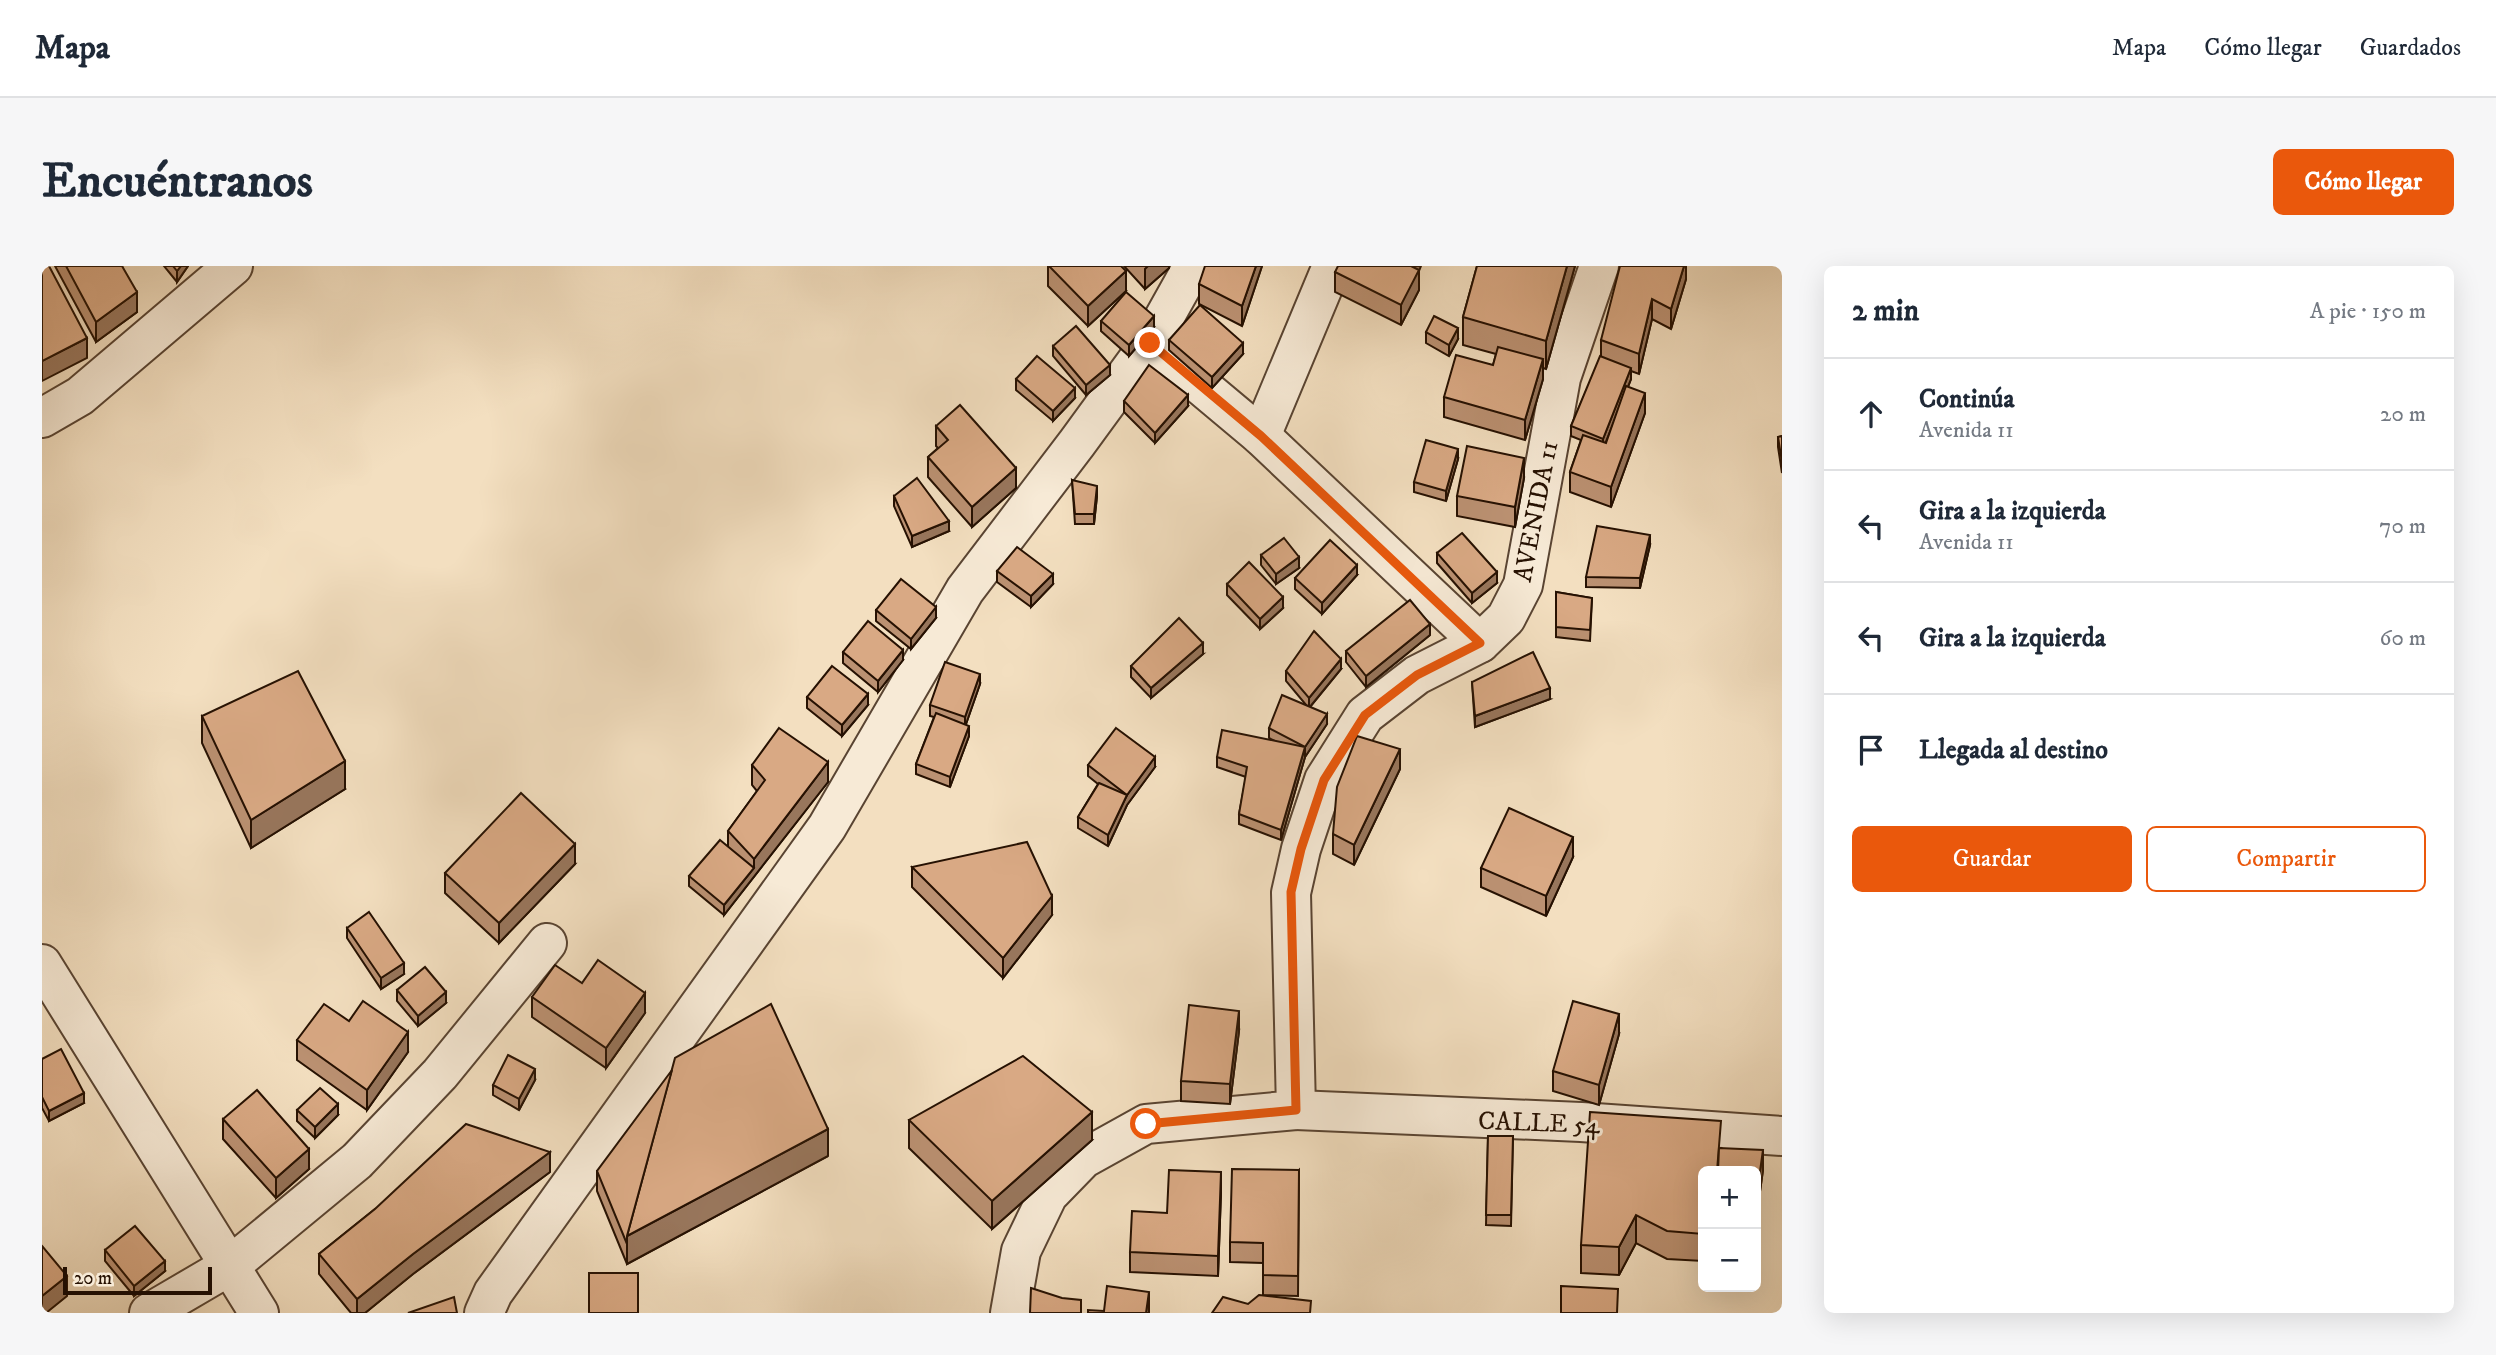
<!DOCTYPE html>
<html lang="es">
<head>
<meta charset="utf-8">
<style>
	body { margin:0; font-family:"IM FELL DW Pica",serif; background:#f6f6f7; color:#1f2937 }
	.controls { position:absolute; right:21px; bottom:21px; display:grid; overflow:hidden; border-radius:10px; box-shadow:0 7px 28px #0002 }
	.controls button { width:63px; height:63px; display:grid; place-items:center; padding:0; border:0; border-bottom:2px solid #e0e1e3; background:#fff; color:#1f2937; font:35px sans-serif }
	.scale { position:absolute; left:21px; bottom:18px; width:149px; box-sizing:border-box; padding-left:7px; border:4px solid #261102; border-top:0; font-size:19px; line-height:24px; white-space:nowrap; color:#261102; -webkit-text-stroke:5px #f7ead6; paint-order:stroke }
	.stop { position:absolute; width:21px; height:21px; margin:-16px; border:5px solid #ea580c; border-radius:50%; background:#fff }
	.stop.end { background:#ea580c; border-color:#fff; box-shadow:0 2px 7px #0008 }
	.list { margin:0; padding:0; list-style:none }
	h2 { display:flex; justify-content:space-between; align-items:center; height:91px; margin:0; padding:0 28px; font-size:30px }
	h2 small { font-size:23px; font-weight:400; color:#747a83 }
	.list li { display:grid; grid-template-columns:46px 1fr auto; gap:21px; align-items:center; box-sizing:border-box; height:112px; padding:0 28px; border-top:2px solid #e0e1e3 }
	.list b { display:block; font-size:26px; white-space:nowrap }
	.list p { margin:0; font-size:23px; white-space:nowrap; color:#747a83 }
	.list em { font-size:23px; font-style:normal; color:#747a83 }
	.actions { display:flex; gap:14px; padding:21px 28px }
	.actions a { flex:1; padding:16px 0; border:2px solid #ea580c; border-radius:10px; text-align:center; font-size:24px; color:#ea580c }
	.actions .main { background:#ea580c; color:#fff }
	.icon { flex:none; width:38px; height:38px; fill:none; stroke:currentColor; stroke-width:2; stroke-linecap:round; stroke-linejoin:round }
	.map { position:relative; flex:none; width:1740px; height:1047px; overflow:hidden; border-radius:10px }
	header { display:flex; align-items:center; gap:42px; box-sizing:border-box; height:98px; padding:0 35px; background:#fff; border-bottom:2px solid #e0e1e3 }
	header strong { font-size:33px }
	nav { display:flex; gap:38px; margin-inline-start:auto; font-size:24px }
	.intro { display:flex; align-items:center; justify-content:space-between; box-sizing:border-box; height:168px; padding:0 42px }
	h1 { margin:0; font-size:49px }
	.button { padding:18px 32px; border-radius:10px; background:#ea580c; color:#fff; font-size:24px; font-weight:700 }
	main { display:flex; gap:42px; padding:0 42px }
	aside { flex:1; background:#fff; border-radius:10px; box-shadow:0 7px 28px #0002 }
	.map>svg:first-child { display:block }
</style>
</head>
<body>
<header>
<strong>Mapa</strong>
<nav><a>Mapa</a><a>Cómo llegar</a><a>Guardados</a></nav>
</header>
<div class="intro"><h1>Encuéntranos</h1><a class="button">Cómo llegar</a></div>
<main>
<div class="map">
<svg width="1740" height="1047" viewBox="0 0 1740 1047">
	<rect width="100%" height="100%" fill="#f3dfc0"/>
	<filter id="stains"><feTurbulence type="fractalNoise" baseFrequency=".00286" numOctaves="4"/><feColorMatrix values="0 0 0 0 .2 0 0 0 0 .09 0 0 0 0 .02 0 0 0 .5 -.17"/></filter>
	<radialGradient id="worn" r=".72"><stop offset=".6" stop-color="#630" stop-opacity="0"/><stop offset="1" stop-color="#630" stop-opacity=".3"/></radialGradient>
	<g fill="none" stroke-linecap="round" stroke-linejoin="round">
		<defs>
			<g id="minor">
				<polyline points="1108,77 1219,170 1438,377"/>
				<polyline points="0,152 38,130 191,0"/>
				<polyline points="1219,170 1290,0"/>
				<polyline points="0,698 217,1047"/>
				<polyline points="1254,844 1539,856 1740,870"/>
				<polyline points="107,1047 189,999 315,895 398,808 505,677"/>
				<polyline points="442,1047 451,1027 785,561 923,324 1035,177 1108,77 1151,0"/>
			</g>
			<polyline id="tertiary" points="968,1047 979,985 1006,929 1041,893 1104,858 1254,844 1249,627 1259,583 1282,514 1323,449 1375,409 1438,377 1464,352 1481,319 1519,112 1557,0"/>
		</defs>
		<use href="#minor" stroke="#594432" stroke-width="42"/>
		<use href="#tertiary" stroke="#594432" stroke-width="42"/>
		<use href="#minor" stroke="#f7ead6" stroke-width="38"/>
		<use href="#tertiary" stroke="#f7ead6" stroke-width="38"/>
	</g>
	<g fill="#bb9172" stroke="#261102" stroke-width="2">
		<polygon points="13,0 80,0 95,46 54,76"/>
		<polygon points="122,0 146,0 135,16"/>
		<polygon points="1006,0 1084,25 1046,60 1006,20"/>
		<polygon points="1082,0 1127,0 1127,2 1103,23"/>
		<polygon points="1220,0 1200,60 1157,38 1157,18"/>
		<polygon points="1435,0 1533,0 1504,103 1501,102 1501,113 1483,174 1402,151 1402,131 1451,99 1454,88 1421,79 1421,51"/>
		<polygon points="1644,0 1644,13 1629,63 1610,53 1597,108 1589,105 1589,113 1586,121 1603,147 1569,241 1528,226 1528,206 1539,174 1529,170 1529,160 1559,91 1559,74"/>
		<polygon points="1377,4 1377,24 1359,59 1293,26 1293,6"/>
		<polygon points="1059,55 1112,61 1087,90 1059,65"/>
		<polygon points="1384,66 1416,73 1407,90 1384,77"/>
		<polygon points="1127,74 1201,88 1170,122 1127,84"/>
		<polygon points="1011,80 1068,109 1044,129 1011,90"/>
		<polygon points="974,113 1033,132 1011,155 974,124"/>
		<polygon points="1082,135 1146,140 1113,177 1082,146"/>
		<polygon points="894,160 974,222 930,261 886,211 886,191 896,182 894,180"/>
		<polygon points="1740,170 1740,207 1736,181 1736,171"/>
		<polygon points="1416,193 1404,235 1372,226 1372,216"/>
		<polygon points="1482,212 1473,261 1415,250 1415,230"/>
		<polygon points="1030,214 1055,230 1052,258 1033,258"/>
		<polygon points="852,230 907,265 870,281 852,240"/>
		<polygon points="1608,279 1598,322 1544,321 1544,311"/>
		<polygon points="1395,287 1455,317 1430,337 1395,297"/>
		<polygon points="1219,289 1257,302 1234,318 1219,299"/>
		<polygon points="955,305 1011,318 989,341 955,316"/>
		<polygon points="1315,309 1280,348 1253,323 1253,312"/>
		<polygon points="1185,318 1241,342 1218,363 1185,329"/>
		<polygon points="1514,326 1550,332 1548,375 1514,371"/>
		<polygon points="834,344 894,352 869,383 834,355"/>
		<polygon points="1388,369 1324,421 1304,396 1304,385"/>
		<polygon points="801,386 861,394 836,426 801,397"/>
		<polygon points="1161,388 1109,432 1089,411 1089,400"/>
		<polygon points="1299,403 1268,441 1285,458 1263,491 1239,574 1197,558 1197,548 1204,511 1175,501 1175,491 1231,474 1227,472 1227,462 1265,440 1244,415 1244,405"/>
		<polygon points="1430,416 1508,433 1433,461"/>
		<polygon points="938,418 924,458 927,470 908,521 874,508 874,498 892,451 888,450 888,439"/>
		<polygon points="765,431 826,439 800,470 765,442"/>
		<polygon points="160,450 303,523 209,582 160,477"/>
		<polygon points="710,499 786,516 682,649 647,620 647,610 686,581 686,565 715,525 710,519"/>
		<polygon points="1046,499 1113,501 1085,539 1066,580 1036,562 1036,551 1056,518 1046,510"/>
		<polygon points="1358,503 1312,599 1291,588 1291,568"/>
		<polygon points="1531,591 1504,650 1439,621 1439,602"/>
		<polygon points="533,598 457,677 403,627 403,607"/>
		<polygon points="870,601 1010,649 961,712 870,621"/>
		<polygon points="305,662 362,708 339,723 305,672"/>
		<polygon points="540,717 603,747 564,802 490,751 490,731"/>
		<polygon points="355,724 404,737 376,760 355,735"/>
		<polygon points="307,755 366,786 325,844 255,794 255,774"/>
		<polygon points="1197,765 1188,838 1139,835 1139,815"/>
		<polygon points="1577,768 1557,839 1511,825 1511,805"/>
		<polygon points="0,793 42,837 7,855 0,842"/>
		<polygon points="493,814 477,844 451,829 451,819"/>
		<polygon points="255,844 296,849 273,872 255,855"/>
		<polygon points="181,853 267,903 234,932 181,873"/>
		<polygon points="867,854 1050,874 950,963 867,882"/>
		<polygon points="1446,870 1471,870 1469,960 1444,959"/>
		<polygon points="1679,882 1721,904 1714,954 1714,905 1661,905 1661,995 1625,993 1594,977 1577,1009 1539,1007 1539,979"/>
		<polygon points="786,890 585,998 555,925 555,905"/>
		<polygon points="1257,904 1256,1030 1221,1029 1221,997 1188,996 1188,976"/>
		<polygon points="508,906 371,1008 323,1047 309,1047 277,1008 277,988 333,943"/>
		<polygon points="1179,926 1176,1010 1088,1006 1088,986 1125,947"/>
		<polygon points="63,984 123,1005 92,1030 63,995"/>
	</g>
	<g fill="#98765c" stroke="#261102" stroke-width="2">
		<polygon points="139,0 146,0 135,16 135,5"/>
		<polygon points="1106,0 1127,0 1127,2 1103,23 1103,3"/>
		<polygon points="1214,0 1220,0 1200,60 1200,40"/>
		<polygon points="1369,0 1379,0 1377,5 1377,24 1359,59 1359,39"/>
		<polygon points="1525,0 1533,0 1504,103 1504,75"/>
		<polygon points="1642,0 1644,0 1644,13 1629,63 1629,43"/>
		<polygon points="1084,5 1084,25 1046,60 1046,40"/>
		<polygon points="95,26 95,46 54,76 54,56"/>
		<polygon points="1610,33 1610,53 1597,108 1597,88"/>
		<polygon points="1112,50 1112,61 1087,90 1087,79"/>
		<polygon points="1416,62 1416,73 1407,90 1407,79"/>
		<polygon points="45,72 45,92 0,115 0,95"/>
		<polygon points="1201,77 1201,88 1170,122 1170,111"/>
		<polygon points="1501,93 1501,113 1483,174 1483,154"/>
		<polygon points="1068,99 1068,109 1044,129 1044,119"/>
		<polygon points="1589,102 1589,113 1561,183 1561,173"/>
		<polygon points="1033,122 1033,132 1011,155 1011,145"/>
		<polygon points="1603,127 1603,147 1569,241 1569,221"/>
		<polygon points="1146,129 1146,140 1113,177 1113,167"/>
		<polygon points="1416,183 1416,193 1404,235 1404,225"/>
		<polygon points="1482,192 1482,212 1473,261 1473,241"/>
		<polygon points="974,202 974,222 930,261 930,241"/>
		<polygon points="1055,220 1055,230 1052,258 1052,248"/>
		<polygon points="907,255 907,265 870,281 870,270"/>
		<polygon points="1608,269 1608,279 1598,322 1598,312"/>
		<polygon points="1257,291 1257,302 1234,318 1234,308"/>
		<polygon points="1315,299 1315,309 1280,348 1280,337"/>
		<polygon points="1455,306 1455,317 1430,337 1430,327"/>
		<polygon points="1011,308 1011,318 989,341 989,330"/>
		<polygon points="1241,331 1241,342 1218,363 1218,353"/>
		<polygon points="894,341 894,352 869,383 869,373"/>
		<polygon points="1388,358 1388,369 1324,421 1324,410"/>
		<polygon points="1161,377 1161,388 1109,432 1109,422"/>
		<polygon points="861,384 861,394 836,426 836,415"/>
		<polygon points="1299,393 1299,403 1267,442 1267,432"/>
		<polygon points="938,408 938,418 923,461 923,451"/>
		<polygon points="1508,422 1508,433 1433,461 1433,450"/>
		<polygon points="826,428 826,439 800,470 800,459"/>
		<polygon points="1285,448 1285,458 1263,491 1263,481"/>
		<polygon points="927,460 927,470 908,521 908,511"/>
		<polygon points="1263,481 1263,491 1239,574 1239,564"/>
		<polygon points="1358,483 1358,503 1312,599 1312,579"/>
		<polygon points="1113,491 1113,501 1085,539 1066,580 1066,569 1085,529"/>
		<polygon points="303,495 303,523 209,582 209,554"/>
		<polygon points="786,496 786,516 682,649 682,639 712,602 712,593"/>
		<polygon points="1531,571 1531,591 1504,650 1504,630"/>
		<polygon points="533,578 533,598 457,677 457,657"/>
		<polygon points="1010,630 1010,649 961,712 961,692"/>
		<polygon points="362,697 362,708 339,723 339,712"/>
		<polygon points="404,726 404,737 376,760 376,750"/>
		<polygon points="603,727 603,747 564,802 564,782"/>
		<polygon points="1197,745 1197,765 1188,838 1188,818"/>
		<polygon points="1577,748 1577,768 1557,839 1557,819"/>
		<polygon points="366,766 366,786 325,844 325,824"/>
		<polygon points="493,803 493,814 477,844 477,833"/>
		<polygon points="42,827 42,837 7,855 7,845"/>
		<polygon points="296,838 296,849 273,872 273,861"/>
		<polygon points="1050,846 1050,874 950,963 950,935"/>
		<polygon points="786,863 786,890 585,998 585,970"/>
		<polygon points="267,883 267,903 234,932 234,912"/>
		<polygon points="1721,884 1721,904 1714,954 1714,934"/>
		<polygon points="508,886 508,906 371,1008 323,1047 315,1047 315,1033 371,988"/>
		<polygon points="1179,906 1179,926 1176,1010 1176,990"/>
		<polygon points="1594,949 1594,977 1577,1009 1577,981"/>
		<polygon points="123,995 123,1005 92,1030 92,1020"/>
		<polygon points="25,1010 25,1030 4,1047 0,1047 0,1030"/>
		<polygon points="1107,1026 1107,1047 1104,1047"/>
	</g>
	<g fill="#d9a984" stroke="#261102" stroke-width="2">
		<polygon points="0,0 7,0 45,72 0,95"/>
		<polygon points="24,0 80,0 95,26 54,56"/>
		<polygon points="131,0 139,0 135,5"/>
		<polygon points="1007,0 1079,0 1084,5 1046,40"/>
		<polygon points="1163,0 1214,0 1200,40 1157,18"/>
		<polygon points="1296,0 1369,0 1377,4 1359,39 1293,6"/>
		<polygon points="1435,0 1525,0 1504,75 1421,51"/>
		<polygon points="1578,0 1642,0 1629,43 1610,33 1597,88 1559,74"/>
		<polygon points="1084,26 1112,50 1087,79 1059,55"/>
		<polygon points="1158,39 1201,77 1170,111 1127,74"/>
		<polygon points="1392,50 1416,62 1407,79 1384,66"/>
		<polygon points="1034,60 1068,99 1044,119 1011,80"/>
		<polygon points="1456,81 1501,93 1483,154 1402,131 1414,89 1451,99"/>
		<polygon points="995,90 1033,122 1011,145 974,113"/>
		<polygon points="1558,90 1589,102 1561,173 1529,160"/>
		<polygon points="1107,99 1146,129 1113,167 1082,135"/>
		<polygon points="1584,120 1603,127 1569,221 1528,206 1541,169 1564,177"/>
		<polygon points="918,139 974,202 930,241 886,191 906,174 894,160"/>
		<polygon points="1740,170 1740,196 1736,171"/>
		<polygon points="1384,174 1416,183 1404,225 1372,216"/>
		<polygon points="1425,180 1482,192 1473,241 1415,230"/>
		<polygon points="875,212 907,255 870,270 852,230"/>
		<polygon points="1030,214 1055,220 1052,248 1033,248"/>
		<polygon points="1555,260 1608,269 1598,312 1544,311"/>
		<polygon points="1420,267 1455,306 1430,327 1395,287"/>
		<polygon points="1242,272 1257,291 1234,308 1219,289"/>
		<polygon points="1288,274 1315,299 1280,337 1253,312"/>
		<polygon points="975,281 1011,308 989,330 955,305"/>
		<polygon points="1207,296 1241,331 1218,353 1185,318"/>
		<polygon points="859,313 894,341 869,373 834,344"/>
		<polygon points="1514,326 1550,332 1548,364 1514,361"/>
		<polygon points="1368,334 1388,358 1324,410 1304,385"/>
		<polygon points="1137,352 1161,377 1109,422 1089,400"/>
		<polygon points="826,355 861,384 836,415 801,386"/>
		<polygon points="1272,365 1299,393 1267,432 1244,405"/>
		<polygon points="1491,386 1508,422 1433,450 1430,416"/>
		<polygon points="903,396 938,408 923,451 888,439"/>
		<polygon points="790,400 826,428 800,459 765,431"/>
		<polygon points="256,405 303,495 209,554 160,450"/>
		<polygon points="1240,429 1285,448 1263,481 1227,462"/>
		<polygon points="894,447 927,460 908,511 874,498"/>
		<polygon points="737,462 786,496 712,593 686,565 723,514 710,499"/>
		<polygon points="1074,462 1113,491 1085,529 1046,499"/>
		<polygon points="1180,464 1263,481 1239,564 1197,548 1205,501 1175,491"/>
		<polygon points="1315,470 1358,483 1312,579 1291,568 1295,521"/>
		<polygon points="1057,517 1085,529 1066,569 1036,551"/>
		<polygon points="479,527 533,578 457,657 403,607"/>
		<polygon points="1467,542 1531,571 1504,630 1439,602"/>
		<polygon points="678,574 712,602 682,639 647,610"/>
		<polygon points="985,576 1010,630 961,692 870,601"/>
		<polygon points="327,646 362,697 339,712 305,662"/>
		<polygon points="556,694 603,727 564,782 490,731 513,699 540,717"/>
		<polygon points="383,701 404,726 376,750 355,724"/>
		<polygon points="321,735 366,766 325,824 255,774 282,738 307,755"/>
		<polygon points="1531,735 1577,748 1557,819 1511,805"/>
		<polygon points="729,738 786,863 585,970 633,792"/>
		<polygon points="1147,739 1197,745 1188,818 1139,815"/>
		<polygon points="19,783 42,827 7,845 0,831 0,793"/>
		<polygon points="466,789 493,803 477,833 451,819"/>
		<polygon points="981,790 1050,846 950,935 867,854"/>
		<polygon points="630,804 585,970 585,978 555,905"/>
		<polygon points="278,822 296,838 273,861 255,844"/>
		<polygon points="215,824 267,883 234,912 181,853"/>
		<polygon points="1548,846 1679,855 1675,905 1661,905 1661,968 1625,965 1594,949 1577,981 1539,979"/>
		<polygon points="424,858 508,886 371,988 315,1033 277,988 333,943"/>
		<polygon points="1446,870 1471,870 1469,949 1444,949"/>
		<polygon points="1677,882 1721,884 1714,934 1714,905 1676,905"/>
		<polygon points="1190,903 1257,904 1256,1010 1221,1009 1221,977 1188,976"/>
		<polygon points="1127,904 1179,906 1176,990 1088,986 1090,945 1125,947"/>
		<polygon points="93,960 123,995 92,1020 63,984"/>
		<polygon points="0,980 25,1010 0,1030"/>
		<rect x="547" y="1007" width="49" height="40"/>
		<polygon points="1065,1020 1107,1026 1104,1047 1046,1047 1046,1044 1062,1045"/>
		<polygon points="1519,1020 1576,1023 1575,1047 1519,1047"/>
		<polygon points="989,1022 1020,1032 1039,1034 1039,1047 988,1047"/>
		<polygon points="1217,1029 1269,1035 1268,1047 1170,1047 1181,1031 1206,1038"/>
		<polygon points="412,1031 415,1047 366,1047"/>
	</g>
	<g fill="none" stroke-linecap="round" stroke-linejoin="round">
		<polyline stroke="#ea580c" stroke-width="9" points="1104,858 1254,844 1249,626 1259,583 1282,514 1323,449 1375,409 1438,377 1219,170 1108,77"/>
	</g>
	<g text-anchor="middle" stroke-width="6" stroke-linejoin="round" paint-order="stroke">
		<g font-size="26" fill="#261102" stroke="#f7ead6">
			<text transform="translate(1493 245) rotate(-79)" y="9">AVENIDA 11</text>
			<text transform="translate(1497 856) rotate(2)" y="9">CALLE 54</text>
		</g>
	</g>
	<rect width="100%" height="100%" filter="url(#stains)"/>
	<rect width="100%" height="100%" fill="url(#worn)"/>
</svg>
<div class="controls">
<button>+</button>
<button>−</button>
</div>
<div class="scale">20 m</div>
<div class="stop" style="left:1104px;top:858px"></div>
<div class="stop end" style="left:1108px;top:77px"></div>
</div>
<aside>
<h2>2 min<small>A pie · 150 m</small></h2>
<ul class="list">
<li><svg class="icon" aria-label="ahead" viewBox="0 0 24 24"><path d="M12 20V5M6 11l6-6 6 6"/></svg><div><b>Continúa</b><p>Avenida 11</p></div><em>20 m</em></li>
<li><svg class="icon" aria-label="left" viewBox="0 0 24 24"><path d="M17 20v-9H6M10 6l-5 5 5 5"/></svg><div><b>Gira a la izquierda</b><p>Avenida 11</p></div><em>70 m</em></li>
<li><svg class="icon" aria-label="left" viewBox="0 0 24 24"><path d="M17 20v-9H6M10 6l-5 5 5 5"/></svg><div><b>Gira a la izquierda</b></div><em>60 m</em></li>
<li><svg class="icon" aria-label="arrive" viewBox="0 0 24 24"><path d="M6 21V4h12l-3 4 3 4H6"/></svg><div><b>Llegada al destino</b></div></li>
</ul>
<div class="actions"><a class="main">Guardar</a><a>Compartir</a></div>
</aside>
</main>
</body>
</html>
